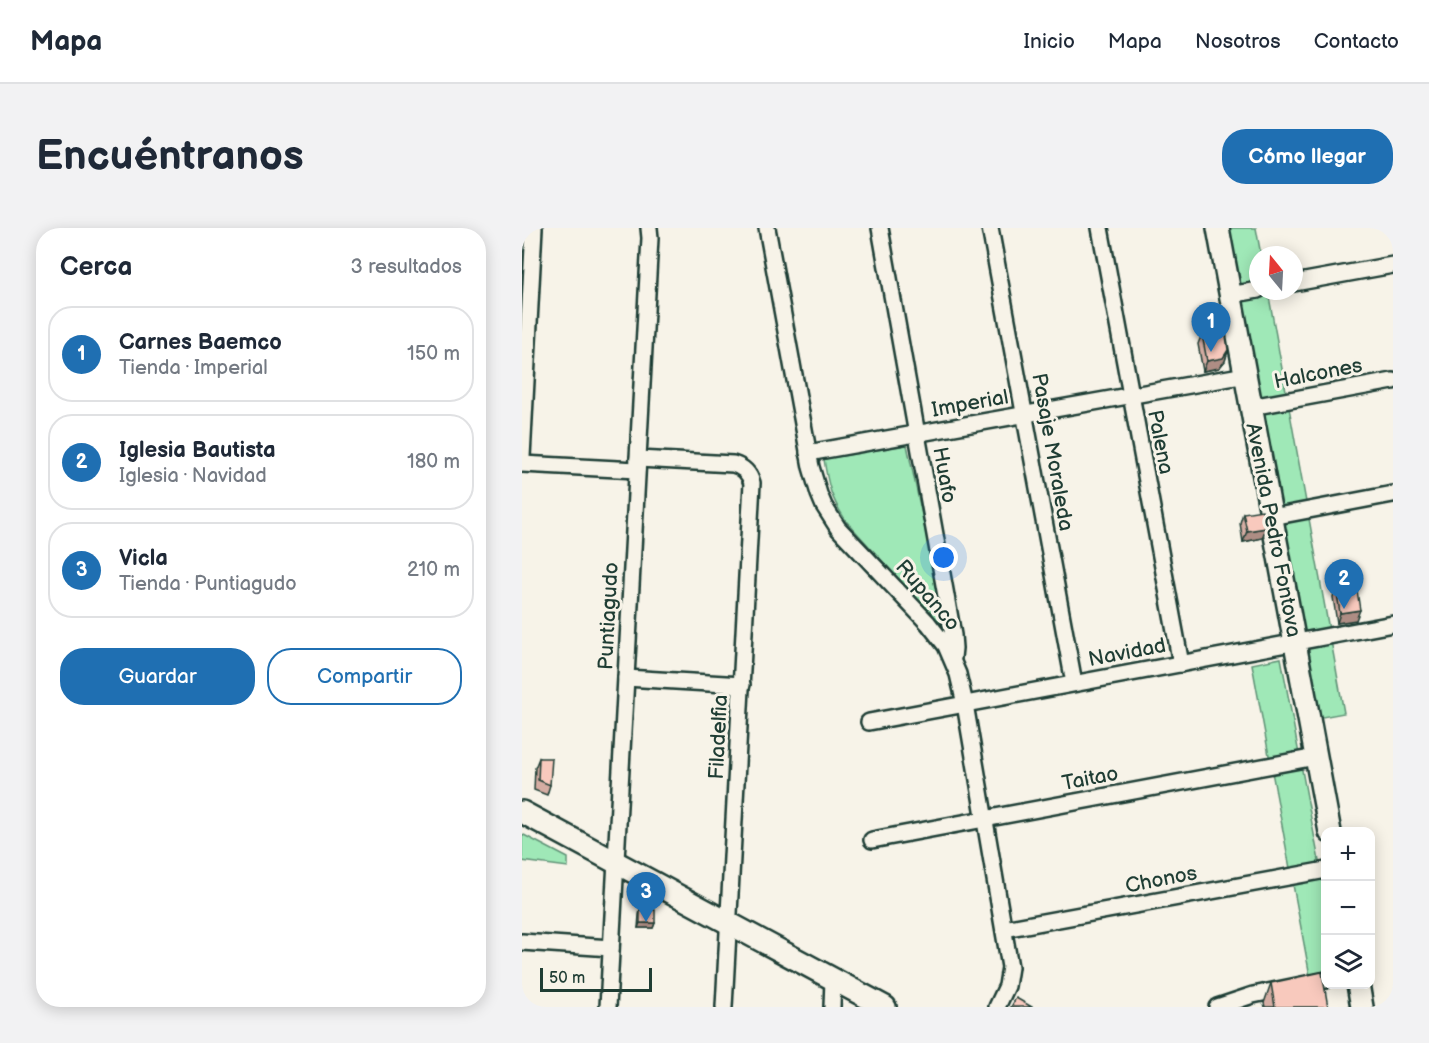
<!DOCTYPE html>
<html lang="es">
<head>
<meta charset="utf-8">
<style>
	body { margin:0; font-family:"Balsamiq Sans",sans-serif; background:#f2f2f3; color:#1f2937 }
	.controls { position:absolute; right:18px; bottom:18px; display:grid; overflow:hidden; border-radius:12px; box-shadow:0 3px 15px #0003 }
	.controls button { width:54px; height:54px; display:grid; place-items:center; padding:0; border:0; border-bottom:2px solid #e0e1e3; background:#fff; color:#1f2937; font:30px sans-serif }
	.compass { position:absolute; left:727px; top:18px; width:54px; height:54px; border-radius:50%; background:#fff; box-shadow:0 3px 15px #0003; rotate:342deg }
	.scale { position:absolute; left:18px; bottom:15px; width:112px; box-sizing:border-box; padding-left:6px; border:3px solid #1f3d34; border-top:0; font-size:16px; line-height:21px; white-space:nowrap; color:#1f3d34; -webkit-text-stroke:4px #f7f3e8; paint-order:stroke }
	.you { position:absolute; left:422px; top:330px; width:21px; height:21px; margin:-15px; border:4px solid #fff; border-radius:50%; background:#1a73e8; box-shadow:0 0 0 9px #1a73e833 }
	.badge { display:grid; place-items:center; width:39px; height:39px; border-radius:50%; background:#1f6fb2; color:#fff; font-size:20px; font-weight:700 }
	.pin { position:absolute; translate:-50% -50px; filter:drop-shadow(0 2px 3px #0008) }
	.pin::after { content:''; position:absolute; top:32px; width:21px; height:18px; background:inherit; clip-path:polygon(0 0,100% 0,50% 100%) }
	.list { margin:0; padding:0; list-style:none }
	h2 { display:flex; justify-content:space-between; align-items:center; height:78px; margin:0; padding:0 24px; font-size:26px }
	h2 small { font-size:20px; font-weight:400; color:#747a83 }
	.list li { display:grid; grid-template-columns:39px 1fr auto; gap:18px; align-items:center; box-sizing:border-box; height:96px; margin:0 12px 12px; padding:0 12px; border:2px solid #e0e1e3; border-radius:24px }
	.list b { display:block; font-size:22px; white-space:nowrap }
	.list p { margin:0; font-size:20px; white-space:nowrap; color:#747a83 }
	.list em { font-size:20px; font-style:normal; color:#747a83 }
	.actions { display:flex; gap:12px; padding:18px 24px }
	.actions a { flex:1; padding:14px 0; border:2px solid #1f6fb2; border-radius:24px; text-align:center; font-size:21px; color:#1f6fb2 }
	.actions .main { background:#1f6fb2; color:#fff }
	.icon { flex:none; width:33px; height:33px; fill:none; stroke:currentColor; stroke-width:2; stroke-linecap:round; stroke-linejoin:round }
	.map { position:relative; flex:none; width:871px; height:779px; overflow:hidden; border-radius:24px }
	header { display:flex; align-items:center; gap:36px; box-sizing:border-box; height:84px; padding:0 30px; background:#fff; border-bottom:2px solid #e0e1e3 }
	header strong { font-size:28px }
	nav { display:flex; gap:33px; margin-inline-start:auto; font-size:21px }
	.intro { display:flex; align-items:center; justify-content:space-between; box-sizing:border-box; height:144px; padding:0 36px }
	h1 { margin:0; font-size:42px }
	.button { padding:15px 27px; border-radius:24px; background:#1f6fb2; color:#fff; font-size:21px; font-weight:700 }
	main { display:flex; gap:36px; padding:0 36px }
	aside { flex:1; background:#fff; border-radius:24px; box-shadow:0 3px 15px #0003 }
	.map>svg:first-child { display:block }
</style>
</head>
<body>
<header>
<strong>Mapa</strong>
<nav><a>Inicio</a><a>Mapa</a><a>Nosotros</a><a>Contacto</a></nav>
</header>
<div class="intro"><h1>Encuéntranos</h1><a class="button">Cómo llegar</a></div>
<main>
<aside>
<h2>Cerca<small>3 resultados</small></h2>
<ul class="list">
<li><span class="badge">1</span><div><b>Carnes Baemco</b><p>Tienda · Imperial</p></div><em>150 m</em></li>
<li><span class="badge">2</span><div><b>Iglesia Bautista</b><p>Iglesia · Navidad</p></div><em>180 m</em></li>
<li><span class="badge">3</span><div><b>Vicla</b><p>Tienda · Puntiagudo</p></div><em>210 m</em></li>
</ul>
<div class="actions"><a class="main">Guardar</a><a>Compartir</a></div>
</aside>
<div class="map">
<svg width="871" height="779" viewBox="0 0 871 779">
	<rect width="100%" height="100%" fill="#f7f3e8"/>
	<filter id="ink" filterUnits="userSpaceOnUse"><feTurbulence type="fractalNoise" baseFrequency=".0167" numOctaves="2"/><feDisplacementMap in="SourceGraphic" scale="12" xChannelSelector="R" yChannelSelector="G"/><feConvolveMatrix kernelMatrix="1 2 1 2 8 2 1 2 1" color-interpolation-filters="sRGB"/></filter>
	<g filter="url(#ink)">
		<g fill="#9fe8b7" stroke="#5f9276" stroke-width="1.5">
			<polygon points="704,0 734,0 739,27 736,27 736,63 746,63 822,485 795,490"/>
			<path d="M385,217L425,404L324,293C309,270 306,258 302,231Z"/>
			<polygon points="759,430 803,665 803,745 788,748 730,436"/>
			<polygon points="0,606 46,630 46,639 0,633"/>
		</g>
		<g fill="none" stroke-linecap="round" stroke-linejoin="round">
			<defs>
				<g id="street">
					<polyline points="245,0 289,239 297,266 302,278 316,300 406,395 424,418 436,446 443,476 488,739 485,758 475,779"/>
					<polyline points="358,0 431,407 432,420 431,430"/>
					<polyline points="468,0 552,455"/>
					<polyline points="578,0 659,436"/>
					<polyline points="772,55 871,37"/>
					<polyline points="708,67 736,62"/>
					<polyline points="729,179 871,153"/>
					<polyline points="286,225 724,147"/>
					<polyline points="0,229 12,0"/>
					<path d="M116,231L211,236C221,239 227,244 230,255L202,779"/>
					<polyline points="0,236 115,242"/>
					<polyline points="750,289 871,266"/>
					<polyline points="104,450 220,457"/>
					<polyline points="347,494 871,396"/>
					<polyline points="350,612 794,529"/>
					<polyline points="482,701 804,642"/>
					<polyline points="0,714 89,720"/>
					<polyline points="86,779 128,10 127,0"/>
					<polyline points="310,779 311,751"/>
					<polyline points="695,779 731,767 804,752"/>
				</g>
				<g id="secondary">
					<polyline points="696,0 808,604"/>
					<polyline points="0,584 363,779"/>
					<polyline points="836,756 840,779"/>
				</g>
			</defs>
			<use href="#street" stroke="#1f3d34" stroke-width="20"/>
			<use href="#secondary" stroke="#1f3d34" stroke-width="26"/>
			<use href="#street" stroke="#f7f3e8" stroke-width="15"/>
			<use href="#secondary" stroke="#f7f3e8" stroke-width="21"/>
		</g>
		<g fill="#d5ada3" stroke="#1f3d34" stroke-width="1.5">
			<polygon points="680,106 706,122 703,133 697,140 681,143 676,116"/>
			<polygon points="721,285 740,310 721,314 718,295"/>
			<polygon points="814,359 834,392 815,395 811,369"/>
			<polygon points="17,530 28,557 25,567 12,562 13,540"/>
			<polygon points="118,682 133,695 131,700 116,700 117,687"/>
			<polygon points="749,755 806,779 743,779 742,775"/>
		</g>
		<g fill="#ae8d84" stroke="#1f3d34" stroke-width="1.5">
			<polygon points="706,122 703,133 697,140 681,143 685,133"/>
			<polygon points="744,300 740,310 721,314 725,303"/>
			<polygon points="838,382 834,392 815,395 818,385"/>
			<polygon points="118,695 133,695 131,700 116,700"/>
		</g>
		<g fill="#f8c9bd" stroke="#1f3d34" stroke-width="1.5">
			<polygon points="703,101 706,122 701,130 685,133 680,106"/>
			<polygon points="740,282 744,300 725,303 721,285"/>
			<polygon points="834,356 838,382 818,385 814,359"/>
			<polygon points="17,530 30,530 28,557 16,552"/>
			<rect x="118" y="682" width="15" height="13"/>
			<polygon points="800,744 806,779 753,779 749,755"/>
			<polygon points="494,770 510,779 489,779"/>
		</g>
	</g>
	<g text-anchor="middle" stroke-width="6" stroke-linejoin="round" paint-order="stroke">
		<g font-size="21" fill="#1f3d34" stroke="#f7f3e8">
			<text transform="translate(796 145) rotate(-11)" y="7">Halcones</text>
			<text transform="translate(448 175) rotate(-10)" y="7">Imperial</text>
			<text transform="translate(639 214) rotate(79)" y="7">Palena</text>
			<text transform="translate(531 224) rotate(80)" y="7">Pasaje Moraleda</text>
			<text transform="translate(423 247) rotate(80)" y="7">Huafo</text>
			<text transform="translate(752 302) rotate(79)" y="7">Avenida Pedro Fontova</text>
			<text transform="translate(406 367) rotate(49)" y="7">Rupanco</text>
			<text transform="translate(86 388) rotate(-87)" y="7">Puntiagudo</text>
			<text transform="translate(605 424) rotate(-11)" y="7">Navidad</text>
			<text transform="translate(196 509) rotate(-87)" y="7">Filadelfia</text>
			<text transform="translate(568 550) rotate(-11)" y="7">Taitao</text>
			<text transform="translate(639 651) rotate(-11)" y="7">Chonos</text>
		</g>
	</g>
</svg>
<div class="controls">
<button>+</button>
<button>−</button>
<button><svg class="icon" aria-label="layers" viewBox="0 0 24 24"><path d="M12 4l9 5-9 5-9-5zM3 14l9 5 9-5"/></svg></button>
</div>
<svg class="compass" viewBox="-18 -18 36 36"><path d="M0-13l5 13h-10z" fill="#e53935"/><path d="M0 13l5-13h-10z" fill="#747a83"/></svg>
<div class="scale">50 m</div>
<div class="you"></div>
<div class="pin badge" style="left:689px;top:124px">1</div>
<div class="pin badge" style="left:822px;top:381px">2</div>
<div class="pin badge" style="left:124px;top:694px">3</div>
</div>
</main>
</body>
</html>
